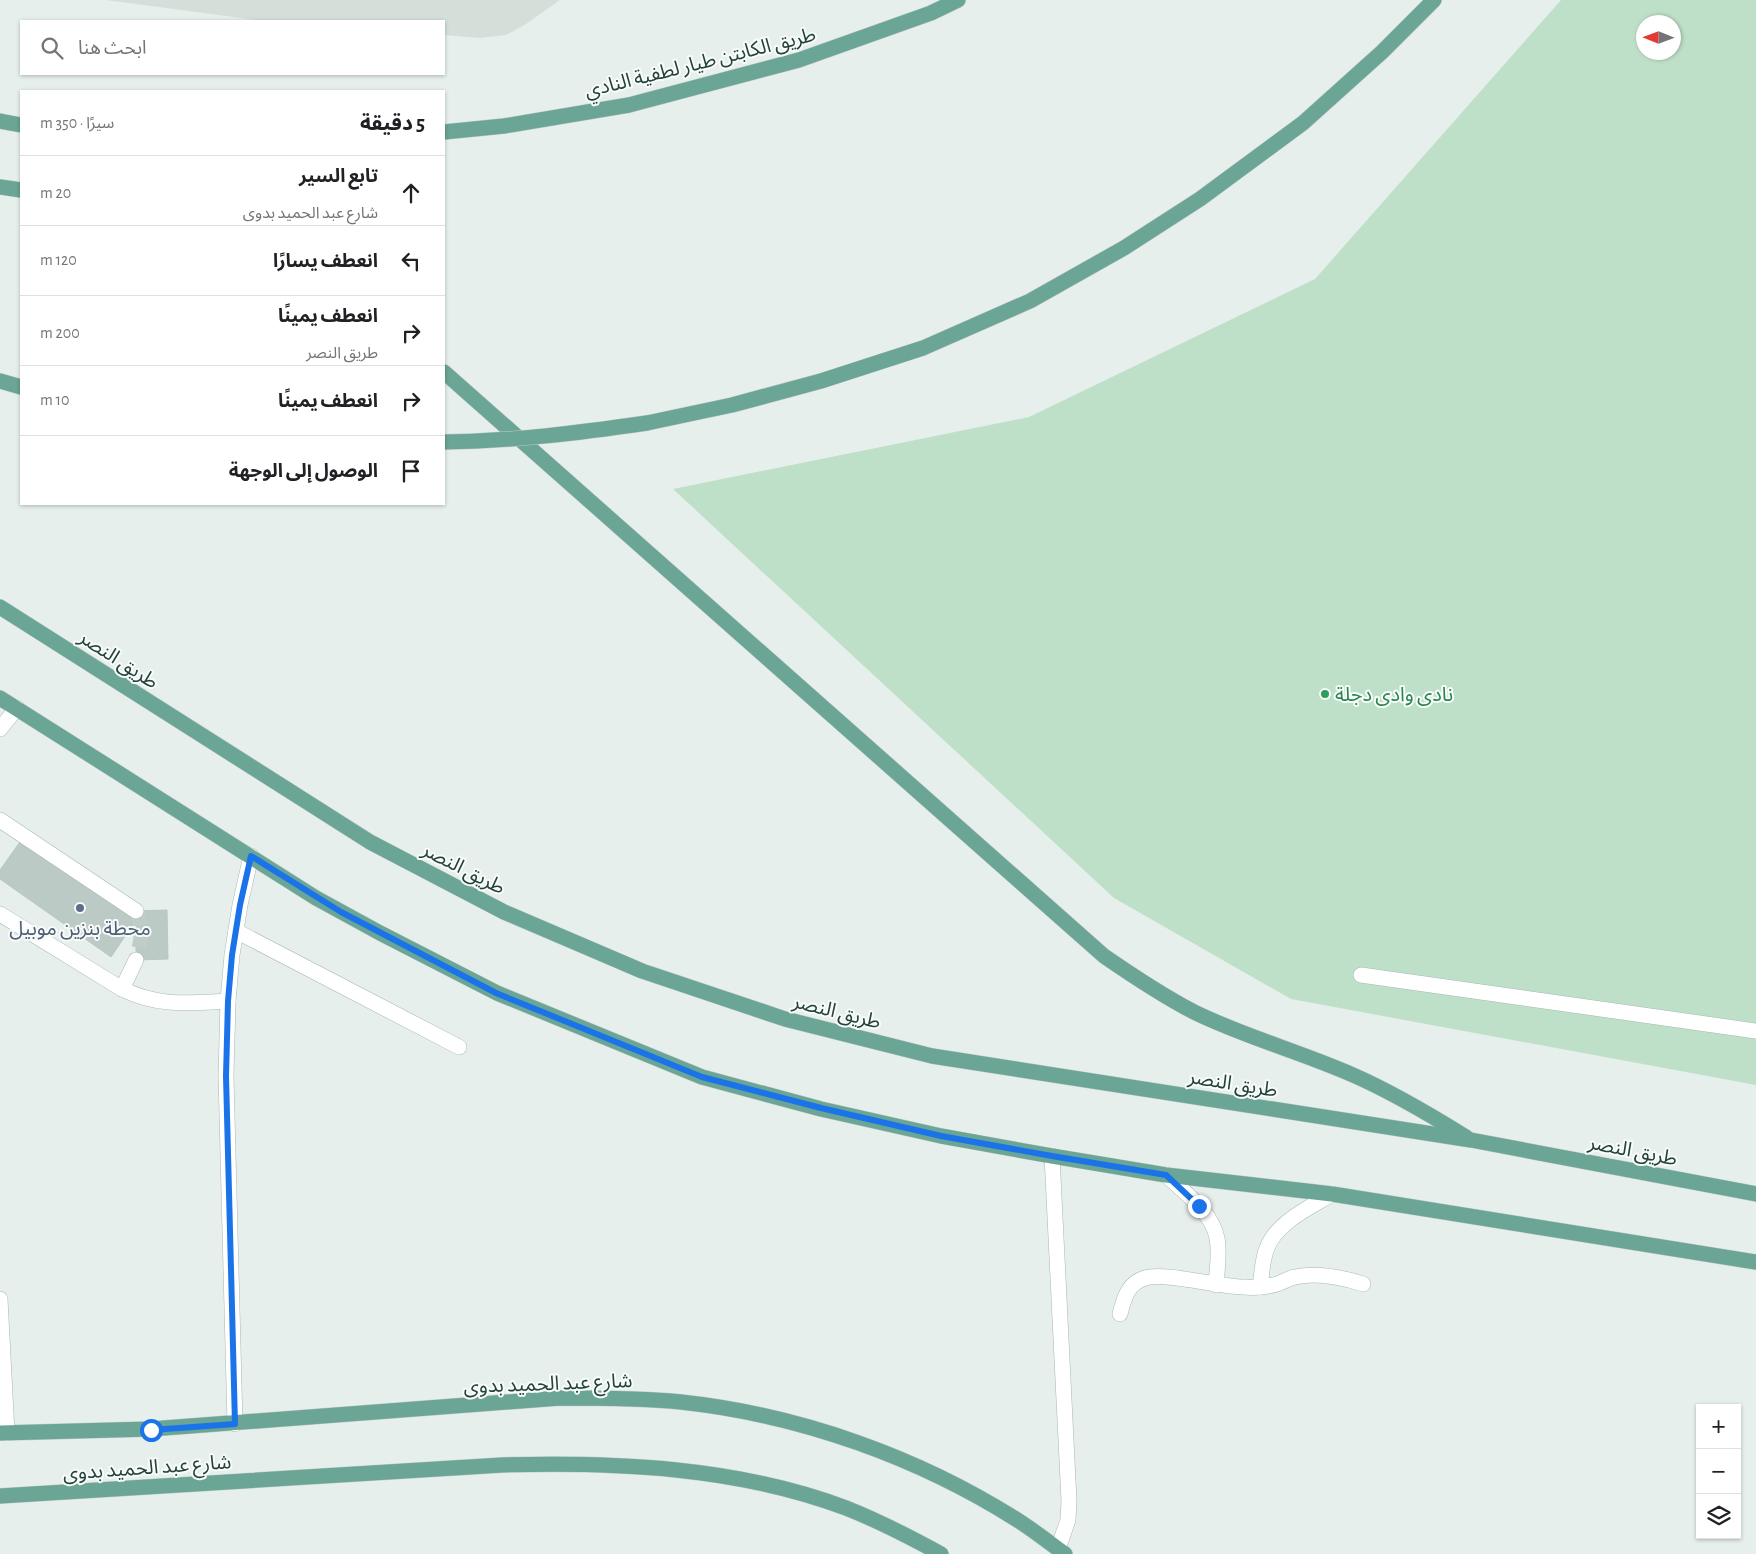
<!DOCTYPE html>
<html lang="ar">
<head>
<meta charset="utf-8">
<style>
	body { margin:0; font-family:"Alegreya Sans","Noto Sans Arabic",sans-serif; background:#f6f6f6; color:#202124; direction:rtl }
	.controls { position:absolute; right:15px; bottom:15px; display:grid; overflow:hidden; border-radius:0px; box-shadow:0 1px 4px #0004 }
	.controls button { width:45px; height:45px; display:grid; place-items:center; padding:0; border:0; border-bottom:1px solid #e0e0e0; background:#fff; color:#202124; font:25px sans-serif }
	.compass { position:absolute; left:1636px; top:15px; width:45px; height:45px; border-radius:50%; background:#fff; box-shadow:0 1px 4px #0004; rotate:271deg }
	.stop { position:absolute; width:15px; height:15px; margin:-11px; border:4px solid #1a73e8; border-radius:50%; background:#fff }
	.stop.end { background:#1a73e8; border-color:#fff; box-shadow:0 1px 5px #0008 }
	.list { margin:0; padding:0; list-style:none }
	h2 { display:flex; justify-content:space-between; align-items:center; height:65px; margin:0; padding:0 20px; font-size:21px }
	h2 small { font-size:16px; font-weight:400; color:#757577 }
	.list li { display:grid; grid-template-columns:32px 1fr auto; gap:15px; align-items:center; box-sizing:border-box; height:70px; padding:0 20px; border-top:1px solid #e0e0e0 }
	.list b { display:block; font-size:19px; white-space:nowrap }
	.list p { margin:0; font-size:16px; white-space:nowrap; color:#757577 }
	.list em { font-size:16px; font-style:normal; color:#757577 }
	.icon { flex:none; width:28px; height:28px; fill:none; stroke:currentColor; stroke-width:2; stroke-linecap:round; stroke-linejoin:round }
	.map { position:relative; flex:none; width:1756px; height:1554px; overflow:hidden; direction:ltr }
	.search { position:absolute; background:#fff; box-shadow:0 1px 4px #0004; left:20px; top:20px; width:425px; height:55px; display:flex; align-items:center; gap:12px; box-sizing:border-box; padding:0 18px; border-radius:0px; color:#757577; font-size:19px }
	.panel { position:absolute; background:#fff; box-shadow:0 1px 4px #0004; left:20px; top:90px; width:425px; height:415px; border-radius:0px; direction:rtl }
	.map>svg:first-child { display:block }
</style>
</head>
<body>
<div class="map">
<svg width="1756" height="1554" viewBox="0 0 1756 1554">
	<rect width="100%" height="100%" fill="#e6efeb"/>
	<polygon fill="#d4dfda" points="106,0 560,0 526,24 506,35 479,38 444,35 444,21 264,21"/>
	<path fill="#bfe0c8" fill-rule="evenodd" d="M1561,0H1756V1085L1291,999L1114,898L673,489L1029,417L1315,279ZM1644,22H1674V52H1644Z"/>
	<g fill="#bbcac4" stroke="#b8c9c2">
		<polygon points="22,839 136,920 111,957 0,879 0,870"/>
		<polygon points="167,910 168,959 136,960 136,911"/>
	</g>
	<g fill="none" stroke-linecap="round" stroke-linejoin="round">
		<path stroke="#bfccc8" stroke-width="15" stroke-dasharray="15 8" stroke-linecap="butt" d="M136,911C145,928 141,942 136,960"/>
		<defs>
			<g id="minor">
				<polyline points="0,729 17,708"/>
				<polyline points="0,820 136,911"/>
				<path d="M0,914L122,989C159,1007 188,1003 228,1001"/>
				<polyline points="236,931 459,1047"/>
				<polyline points="1361,975 1756,1031"/>
				<polyline points="122,989 136,960"/>
				<polyline points="1052,1156 1069,1501 1068,1520 1058,1549"/>
				<path d="M1166,1175C1184,1192 1212,1212 1217,1238C1220,1253 1217,1270 1216,1285"/>
				<path d="M1260,1287C1262,1274 1262,1260 1267,1248C1277,1222 1309,1208 1332,1194"/>
				<polyline points="0,1299 7,1433"/>
				<path d="M1120,1314C1124,1298 1128,1283 1145,1278C1165,1272 1219,1287 1243,1287C1254,1288 1266,1287 1277,1284C1283,1282 1289,1278 1295,1277C1318,1272 1341,1277 1363,1284"/>
				<polyline points="235,1424 226,1076 228,1001 232,955 240,905 251,856"/>
			</g>
			<g id="major">
				<polyline points="0,121 21,125"/>
				<polyline points="444,132 504,126 629,105 799,60 931,13 958,0"/>
				<polyline points="0,187 21,190"/>
				<path d="M444,372L1104,956C1133,976 1163,996 1194,1012C1245,1037 1301,1052 1353,1075C1392,1092 1429,1114 1466,1137"/>
				<polyline points="0,381 21,387"/>
				<polyline points="647,423 732,405 821,381 923,348 1030,301 1124,248 1200,199 1303,123 1382,52 1434,0"/>
				<polyline points="0,607 370,842 504,912 642,971 785,1019 932,1056 1471,1140 1756,1194"/>
				<polyline points="0,698 316,898 380,933 497,993 702,1077 821,1109 941,1136 1052,1156 1166,1175 1332,1194 1756,1262"/>
				<path d="M0,1433L151,1429L560,1398C601,1398 641,1398 681,1402C801,1415 921,1458 1022,1523C1037,1533 1051,1544 1065,1554"/>
				<path d="M0,1496L502,1465C617,1462 737,1467 846,1508C879,1521 910,1537 941,1554"/>
			</g>
		</defs>
		<use href="#minor" stroke="#a8b8b2" stroke-width="16"/>
		<use href="#major" stroke="#c2cac8" stroke-width="16"/>
		<use href="#minor" stroke="#fff" stroke-width="15"/>
		<use href="#major" stroke="#6aa596" stroke-width="15"/>
		<defs>
			<path id="major-bridge" d="M444,442C514,441 578,433 647,423"/>
		</defs>
		<use href="#major-bridge" stroke="#c2cac8" stroke-width="16" stroke-linecap="butt"/>
		<use href="#major-bridge" stroke="#6aa596" stroke-width="15"/>
	</g>
	<g fill="none" stroke-linecap="round" stroke-linejoin="round">
		<polyline stroke="#1a73e8" stroke-width="6" points="151,1430 235,1424 226,1076 228,1001 232,955 240,905 251,856 341,912 496,993 702,1077 821,1108 941,1136 1052,1156 1166,1175 1199,1206"/>
	</g>
	<circle fill="#2e9e5b" stroke="#f7fbf9" stroke-width="2" cx="1325" cy="694" r="5"/>
	<circle fill="#5c6f8a" stroke="#f7fbf9" stroke-width="2" cx="80" cy="908" r="5"/>
	<g text-anchor="middle" stroke-width="4" stroke-linejoin="round" paint-order="stroke">
		<g font-size="20" fill="#24423a" stroke="#f7fbf9">
			<text transform="translate(700 62) rotate(-14)" y="7">طريق الكابتن طيار لطفية النادي</text>
			<text transform="translate(119 659) rotate(33)" y="7">طريق النصر</text>
			<text transform="translate(464 868) rotate(27)" y="7">طريق النصر</text>
			<text transform="translate(837 1011) rotate(14)" y="7">طريق النصر</text>
			<text transform="translate(1233 1083) rotate(9)" y="7">طريق النصر</text>
			<text transform="translate(1633 1150) rotate(11)" y="7">طريق النصر</text>
			<text transform="translate(548 1383) rotate(-2)" y="7">شارع عبد الحميد بدوى</text>
			<text transform="translate(147 1467) rotate(-4)" y="7">شارع عبد الحميد بدوى</text>
		</g>
		<g font-size="20" fill="#27864d" stroke="#f7fbf9" text-anchor="start">
			<text x="1335" y="701">نادى وادى دجلة</text>
		</g>
		<g font-size="20" fill="#4e5e75" stroke="#f7fbf9">
			<text x="80" y="935">محطة بنزين موبيل</text>
		</g>
	</g>
</svg>
<div class="controls">
<button>+</button>
<button>−</button>
<button><svg class="icon" aria-label="layers" viewBox="0 0 24 24"><path d="M12 4l9 5-9 5-9-5zM3 14l9 5 9-5"/></svg></button>
</div>
<svg class="compass" viewBox="-18 -18 36 36"><path d="M0-13l5 13h-10z" fill="#e53935"/><path d="M0 13l5-13h-10z" fill="#757577"/></svg>
<div class="stop" style="left:151px;top:1430px"></div>
<div class="stop end" style="left:1199px;top:1206px"></div>
<div class="search"><svg class="icon" aria-label="search" viewBox="0 0 24 24"><circle cx="10" cy="10" r="6"/><path d="M15 15l6 6"/></svg>ابحث هنا</div>
<section class="panel">
<h2>5 دقيقة<small>سيرًا · 350 m</small></h2>
<ul class="list">
<li><svg class="icon" aria-label="ahead" viewBox="0 0 24 24"><path d="M12 20V5M6 11l6-6 6 6"/></svg><div><b>تابع السير</b><p>شارع عبد الحميد بدوى</p></div><em>20 m</em></li>
<li><svg class="icon" aria-label="left" viewBox="0 0 24 24"><path d="M17 20v-9H6M10 6l-5 5 5 5"/></svg><div><b>انعطف يسارًا</b></div><em>120 m</em></li>
<li><svg class="icon" aria-label="right" viewBox="0 0 24 24"><path d="M7 20v-9h11M14 6l5 5-5 5"/></svg><div><b>انعطف يمينًا</b><p>طريق النصر</p></div><em>200 m</em></li>
<li><svg class="icon" aria-label="right" viewBox="0 0 24 24"><path d="M7 20v-9h11M14 6l5 5-5 5"/></svg><div><b>انعطف يمينًا</b></div><em>10 m</em></li>
<li><svg class="icon" aria-label="arrive" viewBox="0 0 24 24"><path d="M6 21V4h12l-3 4 3 4H6"/></svg><div><b>الوصول إلى الوجهة</b></div></li>
</ul>
</section>
</div>
</body>
</html>
